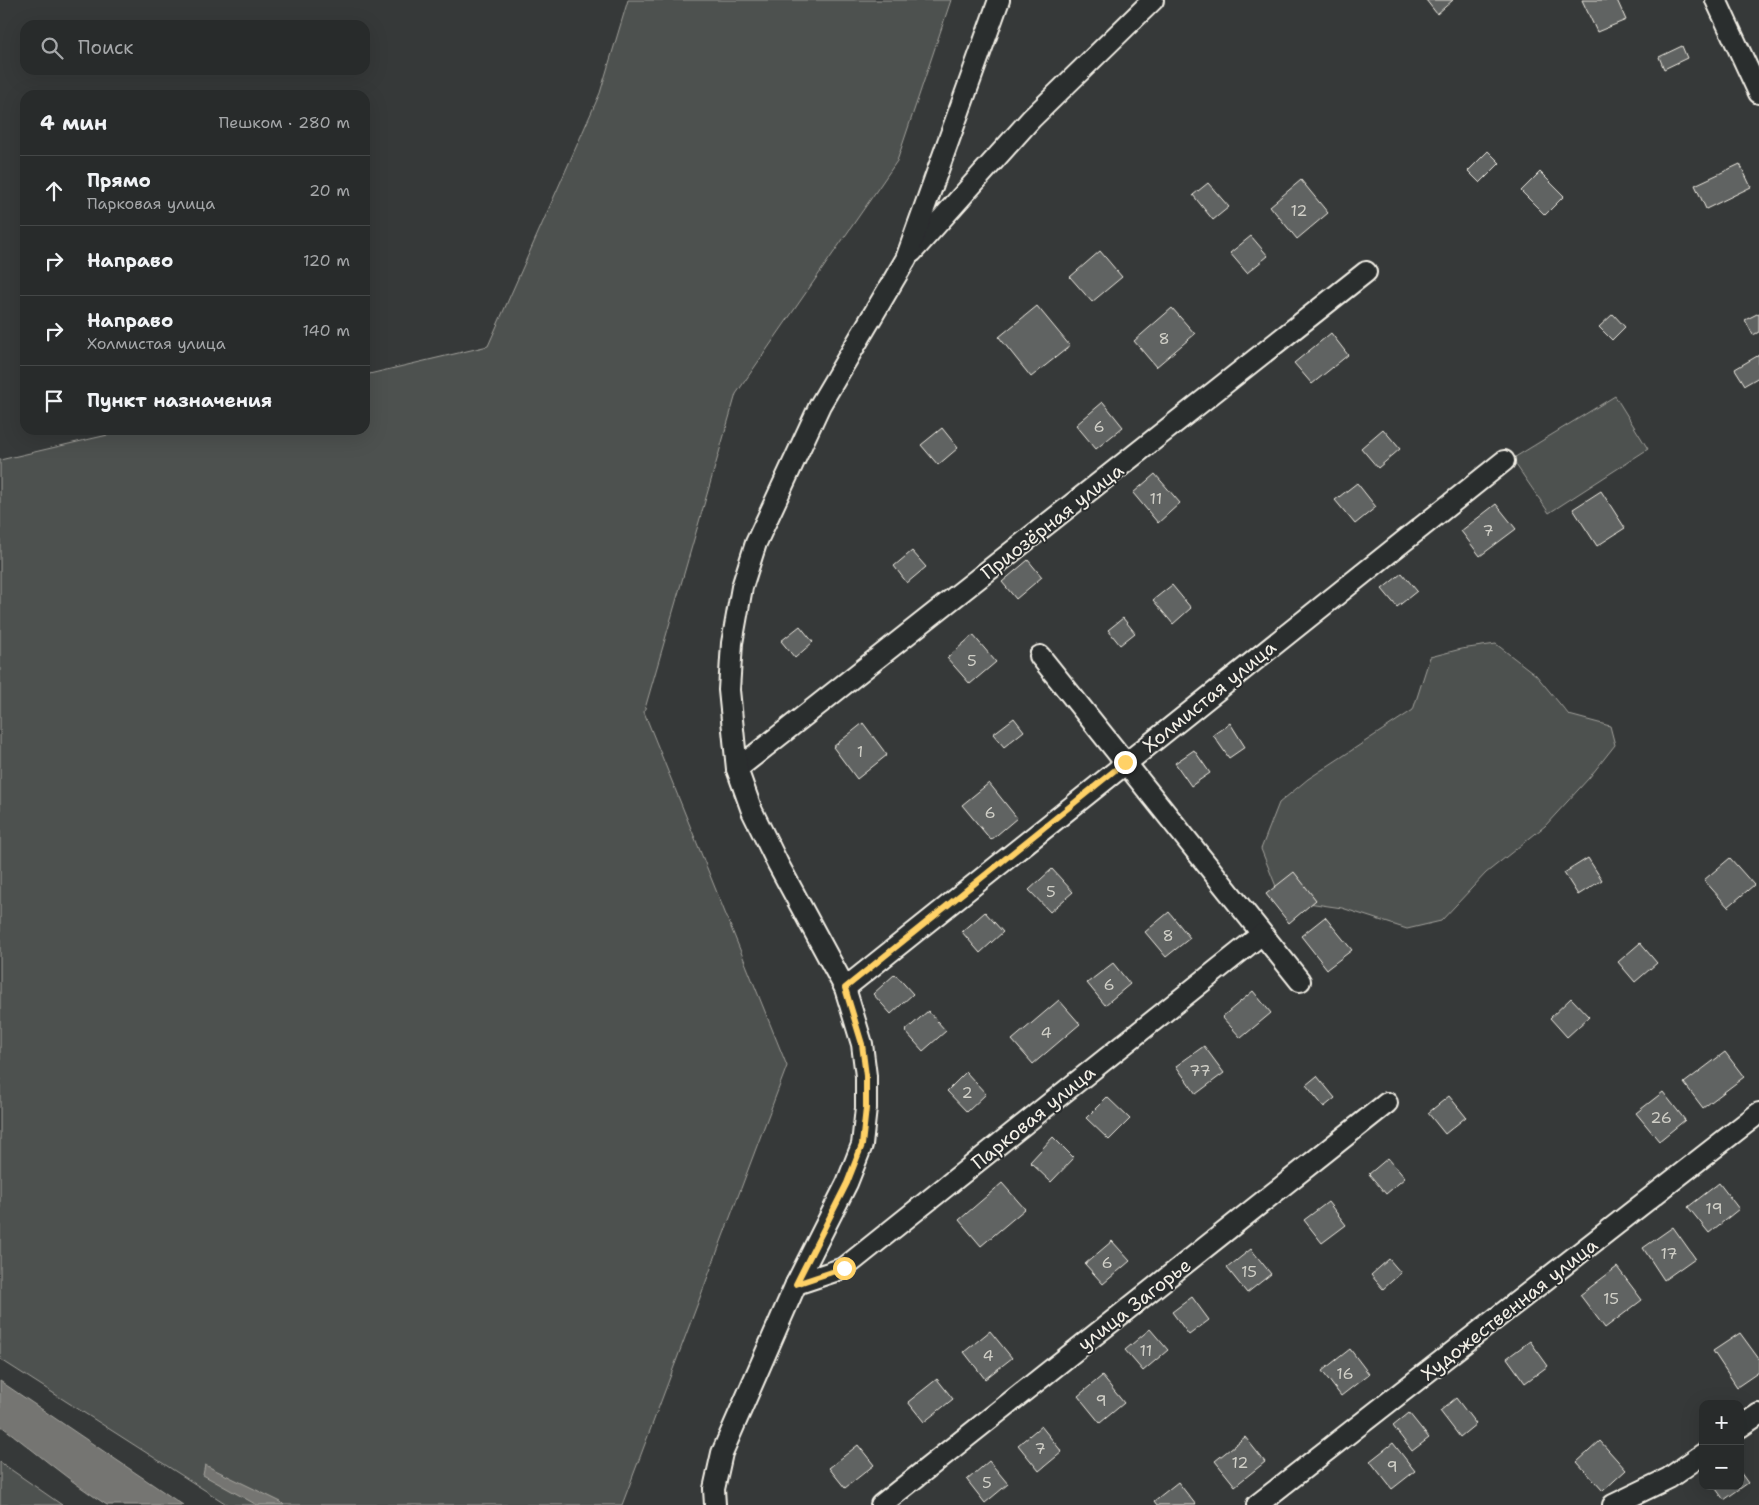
<!DOCTYPE html>
<html lang="ru">
<head>
<meta charset="utf-8">
<style>
	body { margin:0; font-family:"Shantell Sans",sans-serif; background:#303333; color:#f1f3f6 }
	.controls { position:absolute; right:15px; bottom:15px; display:grid; overflow:hidden; border-radius:10px; box-shadow:0 5px 20px #0002 }
	.controls button { width:45px; height:45px; display:grid; place-items:center; padding:0; border:0; border-bottom:1px solid #444747; background:#282b2b; color:#f1f3f6; font:25px sans-serif }
	.stop { position:absolute; width:15px; height:15px; margin:-11px; border:4px solid #ffd166; border-radius:50%; background:#fff }
	.stop.end { background:#ffd166; border-color:#fff; box-shadow:0 1px 5px #0008 }
	.list { margin:0; padding:0; list-style:none }
	h2 { display:flex; justify-content:space-between; align-items:center; height:65px; margin:0; padding:0 20px; font-size:21px }
	h2 small { font-size:16px; font-weight:400; color:#a5a7a9 }
	.list li { display:grid; grid-template-columns:32px 1fr auto; gap:15px; align-items:center; box-sizing:border-box; height:70px; padding:0 20px; border-top:1px solid #444747 }
	.list b { display:block; font-size:19px; white-space:nowrap }
	.list p { margin:0; font-size:16px; white-space:nowrap; color:#a5a7a9 }
	.list em { font-size:16px; font-style:normal; color:#a5a7a9 }
	.icon { flex:none; width:28px; height:28px; fill:none; stroke:currentColor; stroke-width:2; stroke-linecap:round; stroke-linejoin:round }
	.map { position:relative; flex:none; width:1759px; height:1505px; overflow:hidden }
	.search { position:absolute; background:#282b2b; box-shadow:0 5px 20px #0002; left:20px; top:20px; width:350px; height:55px; display:flex; align-items:center; gap:12px; box-sizing:border-box; padding:0 18px; border-radius:15px; color:#a5a7a9; font-size:19px }
	.panel { position:absolute; background:#282b2b; box-shadow:0 5px 20px #0002; left:20px; top:90px; width:350px; height:345px; border-radius:15px }
	.map>svg:first-child { display:block }
</style>
</head>
<body>
<div class="map">
<svg width="1759" height="1505" viewBox="0 0 1759 1505">
	<rect width="100%" height="100%" fill="#363939"/>
	<filter id="ink" filterUnits="userSpaceOnUse"><feTurbulence type="fractalNoise" baseFrequency=".02" numOctaves="2"/><feDisplacementMap in="SourceGraphic" scale="10" xChannelSelector="R" yChannelSelector="G"/><feConvolveMatrix kernelMatrix="1 2 1 2 8 2 1 2 1" color-interpolation-filters="sRGB"/></filter>
	<g filter="url(#ink)">
		<g fill="#4e514f" stroke="#a1a19c">
			<polygon points="628,0 951,0 897,161 736,394 644,712 787,1066 622,1505 228,1505 0,1359 0,460 129,430 365,430 365,375 488,346 600,93"/>
			<polygon points="1615,396 1648,449 1549,513 1512,459"/>
			<polygon points="1496,644 1536,675 1569,715 1610,726 1615,745 1589,778 1545,826 1486,873 1441,921 1407,929 1342,908 1281,899 1261,849 1279,803 1308,779 1413,710 1430,657 1461,649"/>
			<polygon points="0,1462 62,1505 0,1505"/>
		</g>
		<g fill="#757572" stroke="#a8a7a1">
			<path d="M0,1381L183,1505H107C69,1481 36,1452 0,1425Z"/>
			<polygon points="205,1465 281,1502 284,1505 257,1505 203,1475"/>
		</g>
		<g fill="#616362" stroke="#f4f1e8">
			<polygon points="1426,0 1453,0 1437,14"/>
			<polygon points="1582,0 1617,0 1626,20 1597,32"/>
			<polygon points="1682,46 1687,58 1664,69 1659,57"/>
			<polygon points="1488,151 1500,163 1480,183 1468,171"/>
			<polygon points="1740,164 1751,187 1706,209 1695,185"/>
			<polygon points="1540,172 1564,196 1545,215 1521,191"/>
			<polygon points="1301,180 1328,213 1297,239 1270,206"/>
			<polygon points="1208,183 1229,207 1213,220 1193,195"/>
			<polygon points="1251,236 1268,256 1247,273 1230,253"/>
			<polygon points="1100,251 1122,277 1092,302 1070,277"/>
			<polygon points="1037,306 1070,346 1031,377 999,337"/>
			<polygon points="1172,308 1195,334 1156,367 1134,341"/>
			<polygon points="1759,313 1759,332 1753,335 1745,320"/>
			<polygon points="1613,314 1625,327 1612,340 1599,327"/>
			<polygon points="1331,333 1348,355 1312,384 1294,363"/>
			<polygon points="1759,355 1759,377 1745,385 1735,369"/>
			<polygon points="1103,402 1123,427 1096,449 1076,425"/>
			<polygon points="942,428 958,448 938,465 921,445"/>
			<polygon points="1383,429 1400,449 1378,468 1361,448"/>
			<polygon points="1155,474 1180,503 1158,523 1133,493"/>
			<polygon points="1357,483 1376,507 1355,524 1335,500"/>
			<polygon points="1601,491 1625,528 1597,546 1573,509"/>
			<polygon points="1496,504 1516,529 1480,556 1461,531"/>
			<polygon points="912,551 926,567 907,583 894,566"/>
			<polygon points="1028,560 1042,577 1016,599 1002,582"/>
			<polygon points="1402,573 1417,591 1397,607 1382,589"/>
			<polygon points="1172,585 1191,608 1173,624 1153,600"/>
			<polygon points="1123,618 1135,633 1120,645 1108,630"/>
			<polygon points="800,626 813,642 795,658 781,641"/>
			<polygon points="973,635 996,662 970,684 947,658"/>
			<polygon points="1014,718 1024,731 1004,747 993,734"/>
			<polygon points="863,723 887,755 857,779 833,747"/>
			<polygon points="1230,723 1245,747 1229,758 1213,735"/>
			<polygon points="1194,750 1210,773 1191,786 1175,763"/>
			<polygon points="989,783 1017,818 991,840 962,805"/>
			<polygon points="1588,858 1602,880 1578,895 1564,873"/>
			<polygon points="1730,858 1754,885 1728,907 1704,880"/>
			<polygon points="1052,869 1073,892 1050,912 1029,890"/>
			<polygon points="1294,872 1316,900 1289,923 1266,894"/>
			<polygon points="985,912 1003,932 980,953 962,932"/>
			<polygon points="1169,912 1190,938 1166,957 1145,932"/>
			<polygon points="1325,917 1352,950 1327,969 1301,936"/>
			<polygon points="1640,943 1657,963 1635,982 1618,962"/>
			<polygon points="1113,963 1130,984 1105,1005 1087,983"/>
			<polygon points="895,974 913,994 891,1014 873,994"/>
			<polygon points="1253,991 1271,1013 1241,1038 1222,1017"/>
			<polygon points="1571,998 1589,1017 1567,1037 1550,1018"/>
			<polygon points="1059,1000 1080,1024 1033,1064 1012,1040"/>
			<polygon points="928,1011 946,1031 923,1051 905,1031"/>
			<polygon points="1204,1046 1224,1073 1196,1094 1176,1066"/>
			<polygon points="1725,1052 1744,1077 1703,1108 1684,1083"/>
			<polygon points="966,1072 986,1094 967,1112 947,1091"/>
			<polygon points="1317,1076 1335,1098 1324,1107 1306,1085"/>
			<polygon points="1663,1092 1685,1120 1659,1141 1636,1113"/>
			<polygon points="1449,1096 1466,1117 1445,1134 1428,1113"/>
			<polygon points="1107,1097 1130,1119 1109,1140 1086,1118"/>
			<polygon points="1053,1137 1074,1158 1051,1182 1030,1162"/>
			<polygon points="1388,1158 1405,1178 1386,1194 1369,1174"/>
			<polygon points="1002,1183 1025,1209 981,1246 959,1220"/>
			<polygon points="1719,1183 1739,1209 1709,1233 1688,1207"/>
			<polygon points="1328,1202 1346,1225 1322,1243 1304,1220"/>
			<polygon points="1673,1227 1695,1258 1664,1280 1643,1248"/>
			<polygon points="1112,1241 1130,1261 1103,1284 1085,1264"/>
			<polygon points="1251,1249 1271,1274 1247,1293 1227,1268"/>
			<polygon points="1389,1259 1401,1273 1383,1289 1371,1275"/>
			<polygon points="1617,1267 1642,1300 1605,1328 1580,1295"/>
			<polygon points="1192,1297 1209,1320 1189,1335 1172,1312"/>
			<polygon points="1150,1329 1168,1350 1143,1371 1125,1350"/>
			<polygon points="990,1331 1012,1358 985,1379 964,1352"/>
			<polygon points="1740,1333 1759,1359 1759,1372 1737,1387 1713,1351"/>
			<polygon points="1530,1341 1548,1366 1525,1383 1507,1358"/>
			<polygon points="1350,1349 1369,1374 1341,1396 1322,1371"/>
			<polygon points="1102,1376 1124,1403 1100,1423 1078,1396"/>
			<polygon points="937,1379 953,1399 924,1422 908,1402"/>
			<polygon points="1456,1398 1476,1424 1460,1437 1440,1411"/>
			<polygon points="1409,1413 1429,1438 1412,1451 1393,1426"/>
			<polygon points="1041,1426 1062,1452 1039,1471 1018,1445"/>
			<polygon points="1245,1437 1265,1462 1235,1486 1215,1461"/>
			<polygon points="1600,1441 1626,1470 1603,1491 1577,1462"/>
			<polygon points="1393,1443 1415,1471 1392,1489 1370,1461"/>
			<polygon points="858,1445 874,1465 845,1488 829,1468"/>
			<polygon points="989,1461 1008,1484 985,1503 967,1480"/>
			<polygon points="1740,1472 1748,1483 1724,1500 1714,1486 1740,1486"/>
			<polygon points="1178,1482 1196,1505 1157,1505 1154,1501"/>
		</g>
		<g fill="none" stroke-linecap="round" stroke-linejoin="round">
			<defs>
				<g id="minor">
					<polyline points="1716,0 1759,93"/>
					<polyline points="912,252 1031,119 1153,0"/>
					<polyline points="1040,656 1300,981"/>
					<polyline points="737,769 1366,272"/>
					<polyline points="845,988 1504,461"/>
					<polyline points="796,1284 844,1268 1262,934"/>
					<polyline points="1740,1427 1759,1414"/>
					<polyline points="715,1505 714,1489 722,1453 796,1284 847,1183 862,1145 866,1108 866,1076 862,1044 845,988 778,864 752,811 737,769 729,690 732,643 742,587 756,543 820,405 906,259 999,0"/>
					<polyline points="881,1505 1387,1103"/>
					<polyline points="1257,1505 1759,1113"/>
					<polyline points="1613,1505 1669,1478 1703,1454"/>
				</g>
			</defs>
			<use href="#minor" stroke="#f4f1e8" stroke-width="24"/>
			<use href="#minor" stroke="#2a2d2e" stroke-width="20"/>
		</g>
	</g>
	<g fill="none" stroke-linecap="round" stroke-linejoin="round" filter="url(#ink)">
		<polyline stroke="#ffd166" stroke-width="6" points="844,1268 796,1284 847,1183 862,1145 866,1108 866,1076 862,1044 845,988 1125,762"/>
	</g>
	<g text-anchor="middle" stroke-width="4" stroke-linejoin="round" paint-order="stroke">
		<g font-size="16" fill="#cfcec6">
			<text x="1299" y="216">12</text>
			<text x="1164" y="344">8</text>
			<text x="1099" y="432">6</text>
			<text x="1156" y="504">11</text>
			<text x="1488" y="536">7</text>
			<text x="972" y="666">5</text>
			<text x="860" y="757">1</text>
			<text x="990" y="818">6</text>
			<text x="1051" y="897">5</text>
			<text x="1168" y="941">8</text>
			<text x="1109" y="990">6</text>
			<text x="1046" y="1038">4</text>
			<text x="1200" y="1076">77</text>
			<text x="967" y="1098">2</text>
			<text x="1661" y="1123">26</text>
			<text x="1714" y="1214">19</text>
			<text x="1669" y="1259">17</text>
			<text x="1107" y="1268">6</text>
			<text x="1249" y="1277">15</text>
			<text x="1611" y="1304">15</text>
			<text x="1146" y="1356">11</text>
			<text x="988" y="1361">4</text>
			<text x="1345" y="1379">16</text>
			<text x="1101" y="1406">9</text>
			<text x="1040" y="1454">7</text>
			<text x="1240" y="1468">12</text>
			<text x="1392" y="1472">9</text>
			<text x="987" y="1488">5</text>
		</g>
		<g font-size="19" fill="#f4f1e8" stroke="#2a2d2e">
			<text transform="translate(1052 521) rotate(-38)" y="7">Приозёрная улица</text>
			<text transform="translate(1209 696) rotate(-39)" y="7">Холмистая улица</text>
			<text transform="translate(1033 1117) rotate(-39)" y="7">Парковая улица</text>
			<text transform="translate(1134 1304) rotate(-38)" y="7">улица Загорье</text>
			<text transform="translate(1509 1309) rotate(-38)" y="7">Художественная улица</text>
		</g>
	</g>
</svg>
<div class="controls">
<button>+</button>
<button>−</button>
</div>
<div class="stop" style="left:844px;top:1268px"></div>
<div class="stop end" style="left:1125px;top:762px"></div>
<div class="search"><svg class="icon" aria-label="search" viewBox="0 0 24 24"><circle cx="10" cy="10" r="6"/><path d="M15 15l6 6"/></svg>Поиск</div>
<section class="panel">
<h2>4 мин<small>Пешком · 280 m</small></h2>
<ul class="list">
<li><svg class="icon" aria-label="ahead" viewBox="0 0 24 24"><path d="M12 20V5M6 11l6-6 6 6"/></svg><div><b>Прямо</b><p>Парковая улица</p></div><em>20 m</em></li>
<li><svg class="icon" aria-label="right" viewBox="0 0 24 24"><path d="M7 20v-9h11M14 6l5 5-5 5"/></svg><div><b>Направо</b></div><em>120 m</em></li>
<li><svg class="icon" aria-label="right" viewBox="0 0 24 24"><path d="M7 20v-9h11M14 6l5 5-5 5"/></svg><div><b>Направо</b><p>Холмистая улица</p></div><em>140 m</em></li>
<li><svg class="icon" aria-label="arrive" viewBox="0 0 24 24"><path d="M6 21V4h12l-3 4 3 4H6"/></svg><div><b>Пункт назначения</b></div></li>
</ul>
</section>
</div>
</body>
</html>
